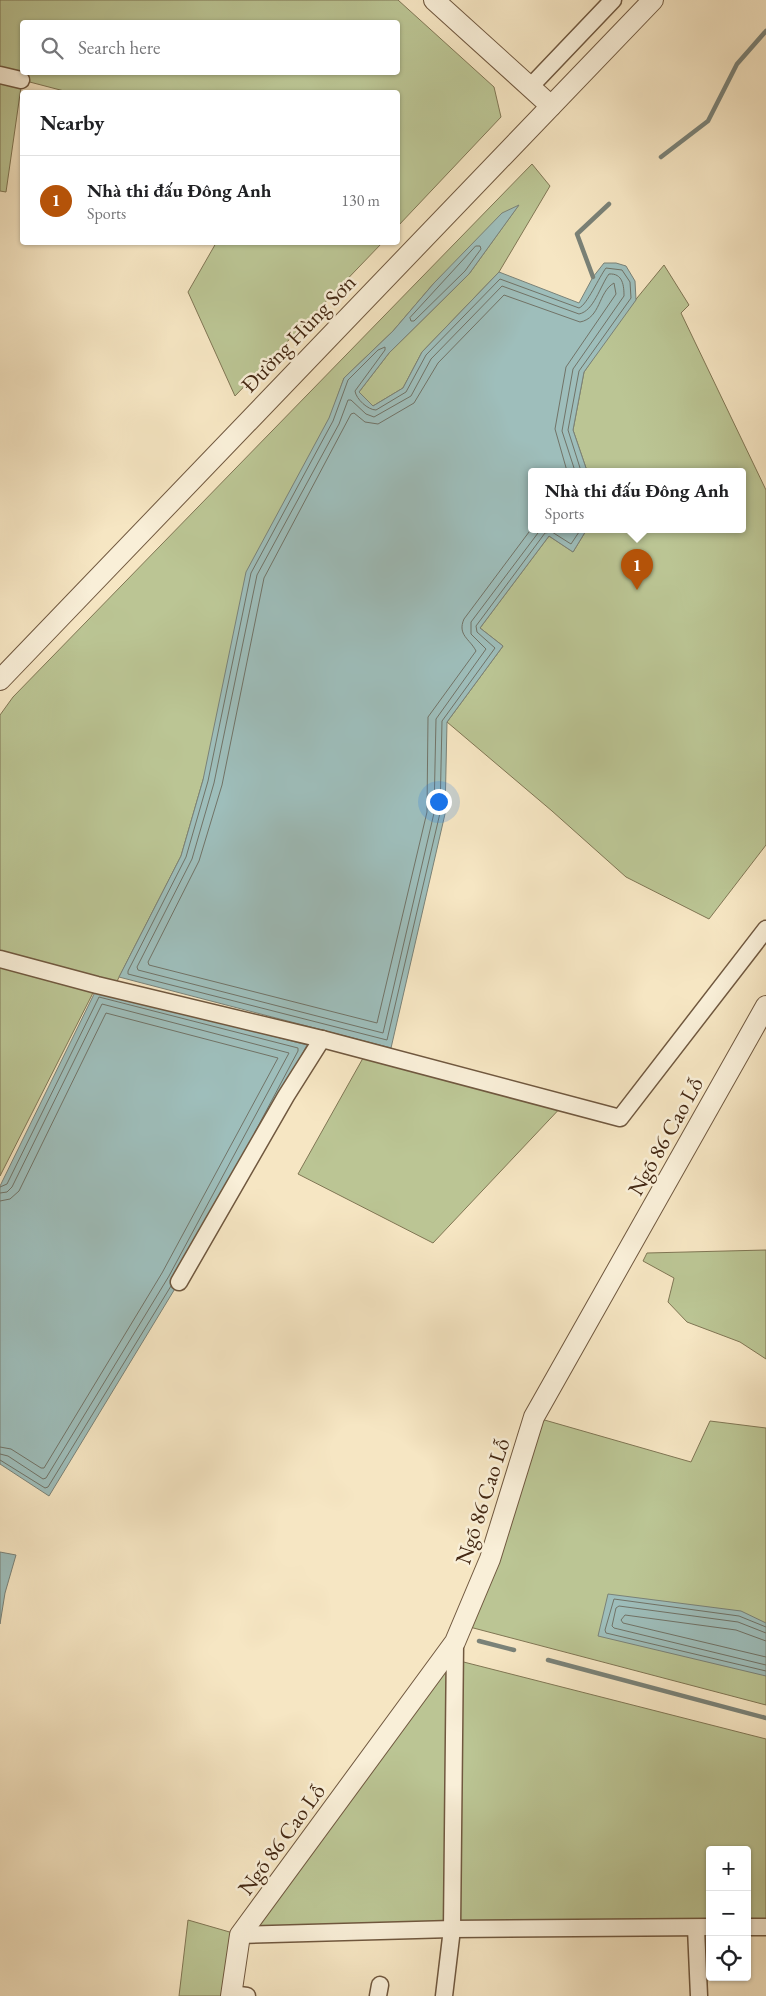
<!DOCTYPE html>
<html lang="en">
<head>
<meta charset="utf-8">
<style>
	body { margin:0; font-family:"EB Garamond",serif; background:#f2f2f2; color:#202124 }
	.controls { position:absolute; right:15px; bottom:15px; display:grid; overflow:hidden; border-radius:5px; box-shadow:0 1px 4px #0004 }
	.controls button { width:45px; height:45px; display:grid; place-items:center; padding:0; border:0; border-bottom:1px solid #e0e0e0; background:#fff; color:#202124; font:25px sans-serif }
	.you { position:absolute; left:438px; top:801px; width:18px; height:18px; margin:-12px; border:4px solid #fff; border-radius:50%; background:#1a73e8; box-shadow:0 0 0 8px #1a73e833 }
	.badge { display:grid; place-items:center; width:32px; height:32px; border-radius:50%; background:#b45309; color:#fff; font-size:16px; font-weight:700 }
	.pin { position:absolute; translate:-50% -41px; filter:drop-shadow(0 1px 2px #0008) }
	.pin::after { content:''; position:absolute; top:26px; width:18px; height:15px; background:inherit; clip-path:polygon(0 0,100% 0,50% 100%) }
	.popup { position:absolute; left:528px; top:468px; width:218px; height:65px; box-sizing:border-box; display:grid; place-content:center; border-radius:5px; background:#fff; filter:drop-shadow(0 1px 4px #0005); font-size:16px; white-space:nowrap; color:#757577 }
	.popup b { font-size:19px; color:#202124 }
	.popup::after { content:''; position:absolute; left:50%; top:100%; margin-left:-10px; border:10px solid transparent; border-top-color:#fff }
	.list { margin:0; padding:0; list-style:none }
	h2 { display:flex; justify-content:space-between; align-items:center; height:65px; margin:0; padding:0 20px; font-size:21px }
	h2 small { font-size:16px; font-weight:400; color:#757577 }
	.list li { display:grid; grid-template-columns:32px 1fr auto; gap:15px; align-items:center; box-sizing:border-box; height:90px; padding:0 20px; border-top:1px solid #e0e0e0 }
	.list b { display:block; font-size:19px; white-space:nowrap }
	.list p { margin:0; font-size:16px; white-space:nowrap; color:#757577 }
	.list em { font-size:16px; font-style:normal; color:#757577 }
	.icon { flex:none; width:28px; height:28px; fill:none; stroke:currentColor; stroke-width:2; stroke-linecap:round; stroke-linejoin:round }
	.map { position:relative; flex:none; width:766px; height:1996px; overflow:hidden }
	.search { position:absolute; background:#fff; box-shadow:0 1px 4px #0004; left:20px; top:20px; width:380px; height:55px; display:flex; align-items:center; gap:12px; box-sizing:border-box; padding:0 18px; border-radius:5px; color:#757577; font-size:19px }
	.panel { position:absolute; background:#fff; box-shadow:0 1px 4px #0004; left:20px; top:90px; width:380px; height:155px; border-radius:5px }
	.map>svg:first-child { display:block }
</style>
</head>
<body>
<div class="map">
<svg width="766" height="1996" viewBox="0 0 766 1996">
	<rect width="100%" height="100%" fill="#f6e6c3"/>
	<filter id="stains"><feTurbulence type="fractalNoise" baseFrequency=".004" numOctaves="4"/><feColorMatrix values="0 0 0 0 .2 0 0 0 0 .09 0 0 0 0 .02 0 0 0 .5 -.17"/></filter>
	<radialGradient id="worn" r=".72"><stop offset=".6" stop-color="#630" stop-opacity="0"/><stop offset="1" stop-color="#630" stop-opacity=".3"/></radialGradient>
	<g fill="#bbc594" stroke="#807654" fill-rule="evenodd">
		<path d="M0,0H398L494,87L501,117L398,226V92H68L22,80L6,192L0,191ZM22,22H398V72H22Z"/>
		<polygon points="532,164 550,186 499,272 422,352 403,388 373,406 359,392 389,353 469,274 518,206 434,283 393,331 344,378 203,780 181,856 113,989 97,985 0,1176 0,715 13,697"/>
		<polygon points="216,243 216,242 382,243 235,396 188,292"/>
		<polygon points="664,265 689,305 681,313 766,490 766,845 709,919 626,877 552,811 447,722 503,646 480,628 549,536 573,552 587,529 742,529 742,471 587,471 573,430 584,372 619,320"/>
		<polygon points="367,1051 565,1103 433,1243 298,1174"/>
		<polygon points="766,1250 766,1359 740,1342 687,1322 668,1302 674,1278 643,1261 647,1253"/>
		<polygon points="534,1417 691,1462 710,1421 766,1428 766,1705 462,1625"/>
		<polygon points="444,1657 766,1739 766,1927 747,1927 747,1850 710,1850 710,1927 240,1935 231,1996 179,1996 188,1920 240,1935"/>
	</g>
	<g fill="#9ebebb" stroke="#7a8278">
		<polygon points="519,205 469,274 389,353 359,392 373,406 403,388 422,352 499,272 579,303 593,277 604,263 616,263 626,266 635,281 636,300 584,372 573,430 587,471 532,471 532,529 587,529 573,552 549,536 480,628 503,646 447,722 445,814 391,1048 119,977 181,856 203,780 246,572 329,418 344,378 393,331 434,283 502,213"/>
		<polygon points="96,990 307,1045 179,1282 49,1496 0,1464 0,1186"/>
		<polygon points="0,1552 16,1555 5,1593 0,1624"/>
		<polygon points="608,1594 741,1611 766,1623 766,1676 598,1636"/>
	</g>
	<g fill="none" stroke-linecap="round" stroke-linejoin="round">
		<g stroke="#717367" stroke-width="1">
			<polygon points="476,246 480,246 481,249 465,271 414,321 411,321 410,318"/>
			<path d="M532,528L464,619C457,635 470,639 476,651L428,717L427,812L377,1023L149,965L148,962L199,861L222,785L264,578L351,414L354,413L365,422L378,424L414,403L438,363L504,295L580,322C601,318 598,292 614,283L616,294L566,367L555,429L567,471"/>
			<path d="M541,529L471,622V634L486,649L436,719L434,813L383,1033L138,970L137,967L192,859L214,783L257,575L339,424L348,400H351L366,414L374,417L411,396L431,359L502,286L579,314C594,311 600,286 609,274C623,273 624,286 624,296L573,369L562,431L575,471"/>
			<path d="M581,529L571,544L552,532L545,533L476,626L477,632L495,648L442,721L440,813L387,1040L128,974V971L186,857L208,781L251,573L333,421L348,380L378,350L385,347V350L355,391C356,399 368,410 376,410L406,392L426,355L500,279L579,308C587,305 599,277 606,268L622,270L630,282L631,298L579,371L568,430L581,471"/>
			<polyline points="0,1187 7,1184 99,997 298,1048 298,1051 255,1132"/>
			<polyline points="0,1193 7,1192 12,1187 102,1004 289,1053 169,1276 46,1478 43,1479 8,1456 0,1454"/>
			<polyline points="0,1201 10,1199 19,1191 106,1013 278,1058 162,1273 44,1468 41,1468 11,1449 0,1447"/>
			<polyline points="0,1460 45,1488 48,1487 171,1286"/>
			<polyline points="766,1627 739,1616 614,1599 605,1630 606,1633 766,1671"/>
			<polyline points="766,1633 738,1622 619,1606 616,1608 612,1626 614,1628 766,1665"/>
			<polyline points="766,1641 736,1630 625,1615 621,1620 623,1623 766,1657"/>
		</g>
		<g stroke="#7a8278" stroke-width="4.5">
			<polyline points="661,157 708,121 737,64 766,31"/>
			<polyline points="593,277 577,234 609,204"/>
			<polyline points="479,1641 514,1650"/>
			<polyline points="548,1660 766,1718"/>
		</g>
		<defs>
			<g id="minor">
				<polyline points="0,75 21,80"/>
				<polyline points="530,87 613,0"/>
				<polyline points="0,959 97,985 322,1039 620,1118 766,929"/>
				<polyline points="179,1282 286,1096 322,1039"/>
				<polyline points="747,1927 766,1927"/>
				<polyline points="696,1928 699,1996"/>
				<polyline points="240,1935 452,1929 710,1927"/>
				<polyline points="231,1994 247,1996"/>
				<polyline points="378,1996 380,1985"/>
				<polyline points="444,1996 452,1929 455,1642"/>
			</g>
			<g id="tertiary">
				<polyline points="434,0 551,106"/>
				<polyline points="0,680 653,0"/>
				<polyline points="231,1996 240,1935 455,1642 490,1559 534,1417 766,1006"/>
			</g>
		</defs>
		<use href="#minor" stroke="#70583f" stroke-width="19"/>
		<use href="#tertiary" stroke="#70583f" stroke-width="22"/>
		<use href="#minor" stroke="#f9efd8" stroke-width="16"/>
		<use href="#tertiary" stroke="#f9efd8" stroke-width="20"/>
	</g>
	<g text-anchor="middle" stroke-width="5" stroke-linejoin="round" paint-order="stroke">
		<g font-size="22" fill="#442813" stroke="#f9efd8">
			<text transform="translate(298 333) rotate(-46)" y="8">Đường Hùng Sơn</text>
			<text transform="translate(665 1136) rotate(-61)" y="8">Ngõ 86 Cao Lỗ</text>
			<text transform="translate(482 1501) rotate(-72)" y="8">Ngõ 86 Cao Lỗ</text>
			<text transform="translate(281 1839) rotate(-54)" y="8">Ngõ 86 Cao Lỗ</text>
		</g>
	</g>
	<rect width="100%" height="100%" filter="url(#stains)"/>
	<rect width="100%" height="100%" fill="url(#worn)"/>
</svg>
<div class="controls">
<button>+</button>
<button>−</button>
<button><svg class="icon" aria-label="locate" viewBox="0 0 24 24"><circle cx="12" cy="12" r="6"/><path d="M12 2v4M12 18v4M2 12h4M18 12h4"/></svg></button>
</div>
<div class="you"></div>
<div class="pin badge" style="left:637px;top:590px">1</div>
<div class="popup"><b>Nhà thi đấu Đông Anh</b>Sports</div>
<div class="search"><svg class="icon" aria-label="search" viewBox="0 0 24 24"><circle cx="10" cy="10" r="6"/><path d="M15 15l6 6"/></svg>Search here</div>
<section class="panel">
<h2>Nearby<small></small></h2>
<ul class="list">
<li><span class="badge">1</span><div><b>Nhà thi đấu Đông Anh</b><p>Sports</p></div><em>130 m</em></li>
</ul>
</section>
</div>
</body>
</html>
